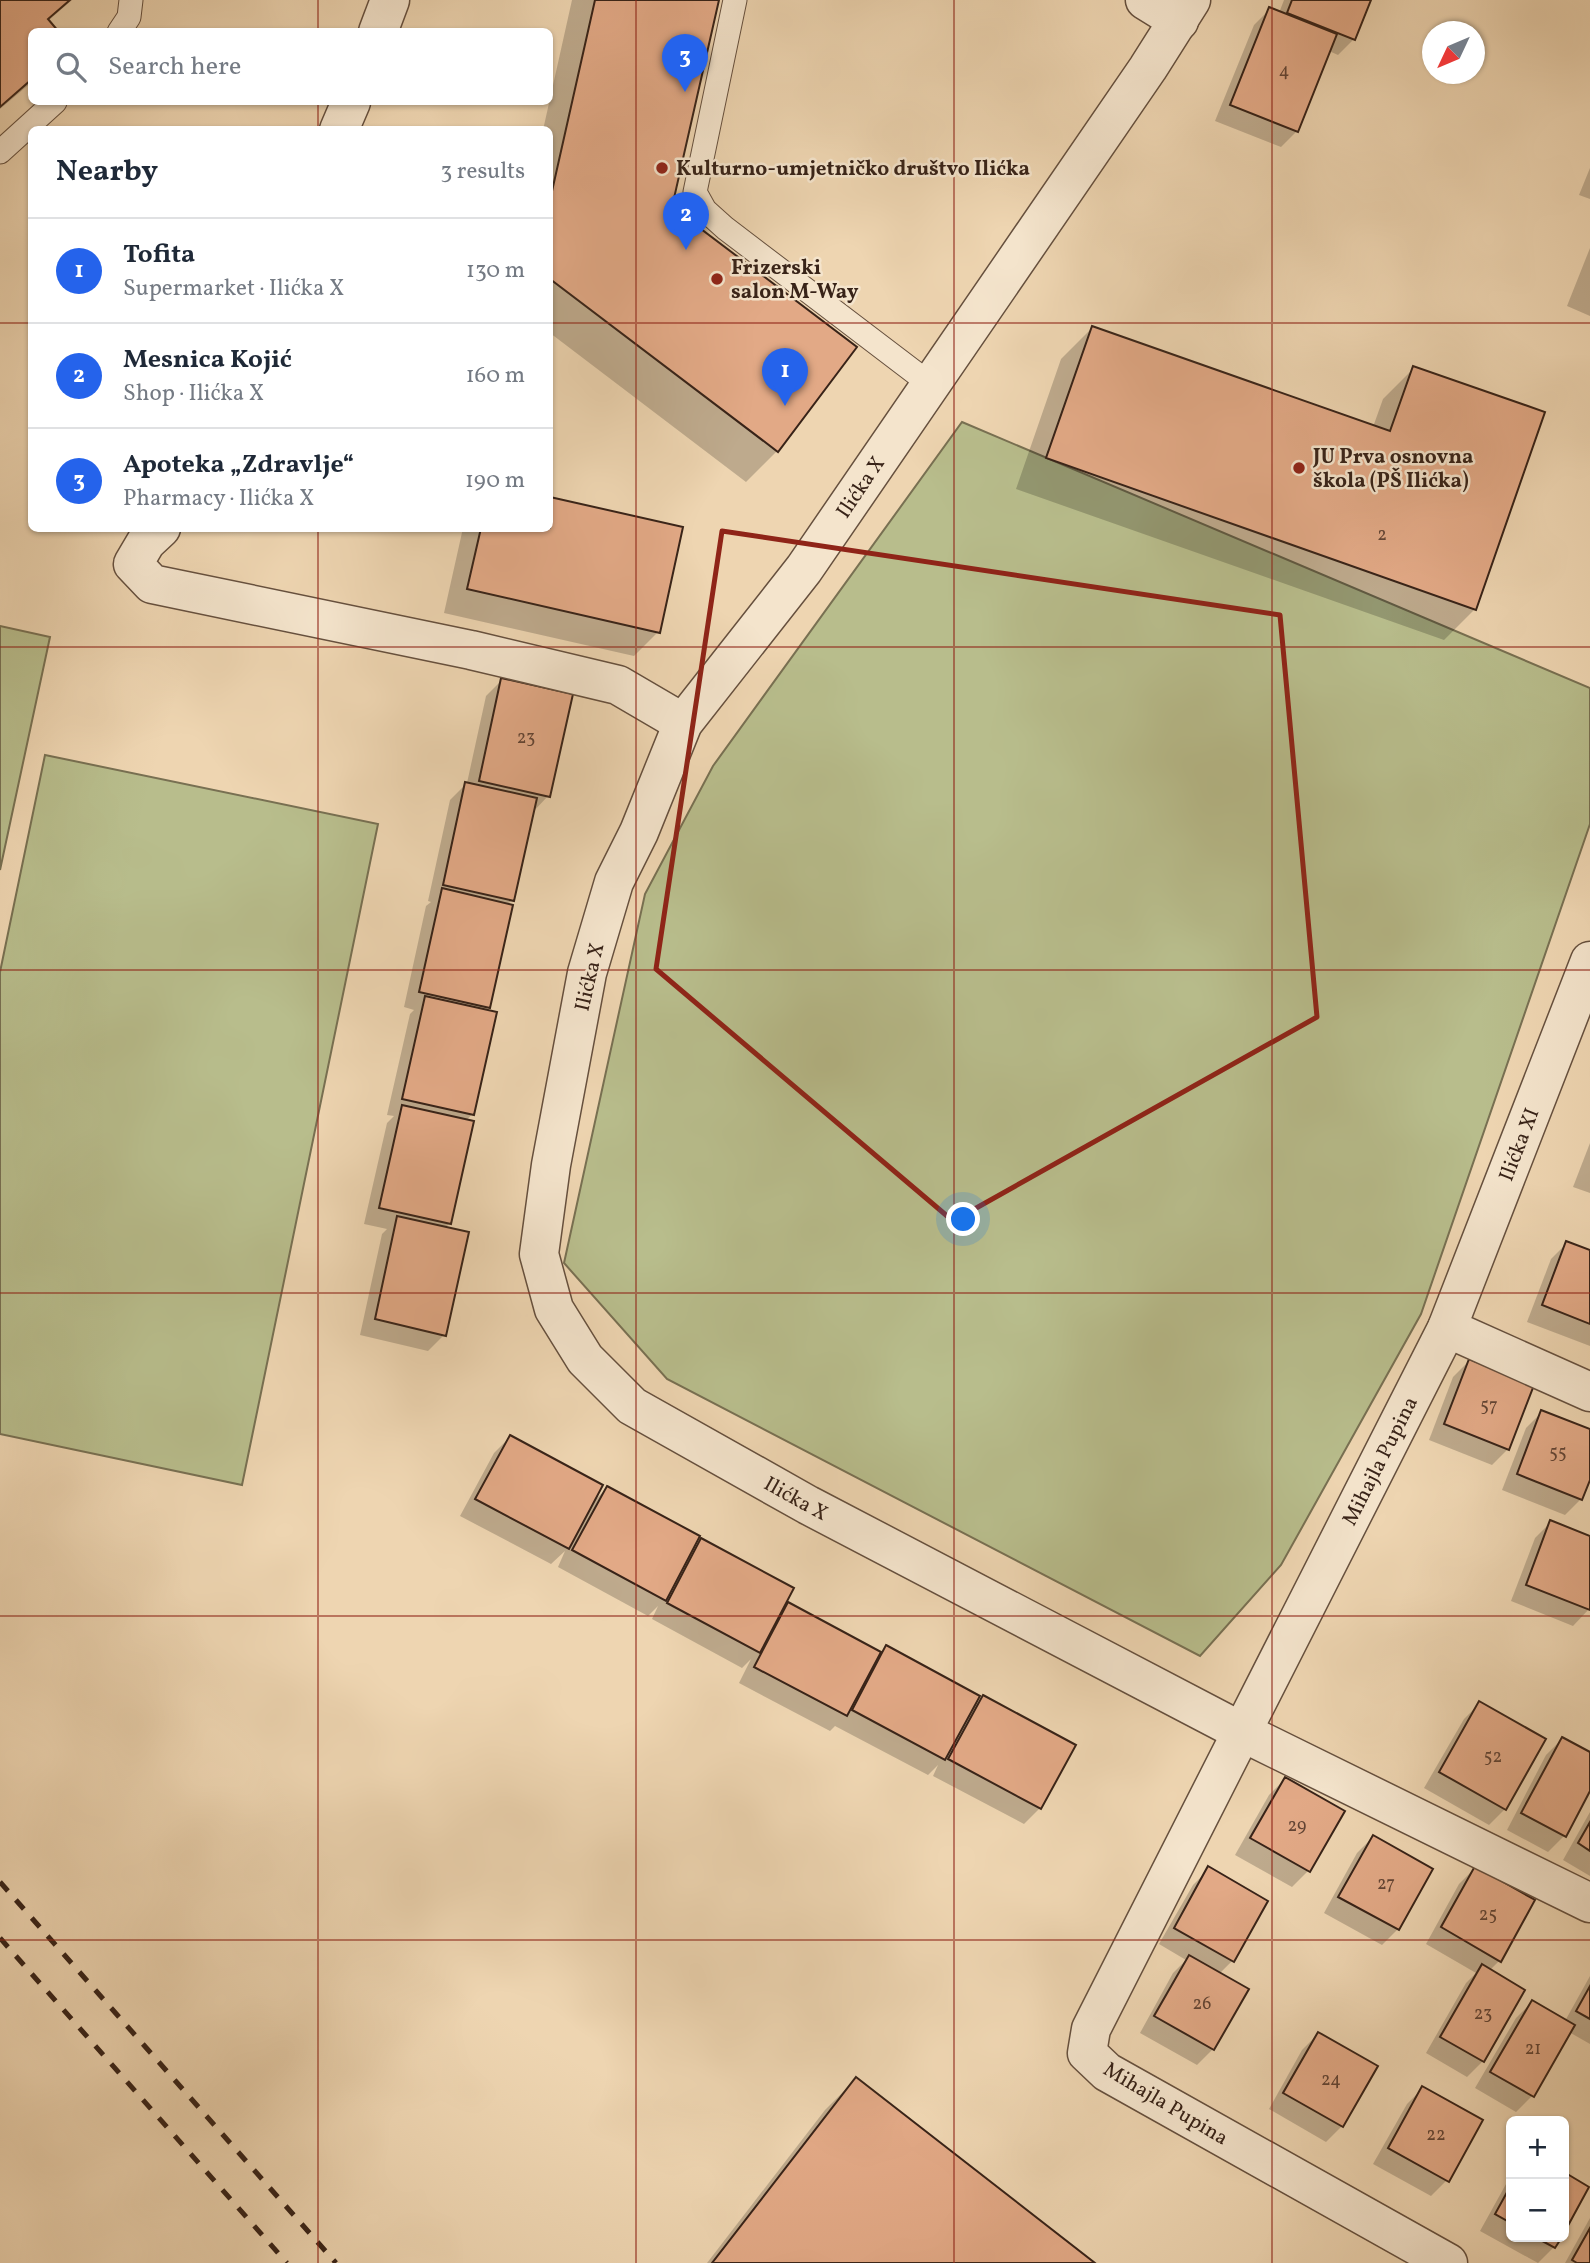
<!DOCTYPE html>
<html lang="en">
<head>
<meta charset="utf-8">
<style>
	body { margin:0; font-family:Vollkorn,serif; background:#f6f6f7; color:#1f2937 }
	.controls { position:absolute; right:21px; bottom:21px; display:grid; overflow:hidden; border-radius:10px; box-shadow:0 2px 5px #0004 }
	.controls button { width:63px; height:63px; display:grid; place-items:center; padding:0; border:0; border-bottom:2px solid #e0e1e3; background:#fff; color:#1f2937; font:35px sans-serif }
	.compass { position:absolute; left:1422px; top:21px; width:63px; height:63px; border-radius:50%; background:#fff; box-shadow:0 2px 5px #0004; rotate:226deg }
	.you { position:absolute; left:964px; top:1220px; width:24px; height:24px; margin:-18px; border:5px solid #fff; border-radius:50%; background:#1a73e8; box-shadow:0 0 0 10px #1a73e833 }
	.badge { display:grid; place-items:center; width:46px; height:46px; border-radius:50%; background:#2563eb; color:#fff; font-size:23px; font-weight:700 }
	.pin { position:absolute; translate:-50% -58px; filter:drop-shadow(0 2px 4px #0008) }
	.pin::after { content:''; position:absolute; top:37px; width:24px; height:21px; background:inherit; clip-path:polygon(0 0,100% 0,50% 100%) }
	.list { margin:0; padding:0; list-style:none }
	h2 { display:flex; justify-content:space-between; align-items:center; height:91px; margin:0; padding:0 28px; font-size:30px }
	h2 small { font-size:23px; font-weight:400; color:#747a83 }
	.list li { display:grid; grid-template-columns:46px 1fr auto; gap:21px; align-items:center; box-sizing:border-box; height:105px; padding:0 28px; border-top:2px solid #e0e1e3 }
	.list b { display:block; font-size:26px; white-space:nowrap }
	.list p { margin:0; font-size:23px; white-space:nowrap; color:#747a83 }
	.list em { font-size:23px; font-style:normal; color:#747a83 }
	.icon { flex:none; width:38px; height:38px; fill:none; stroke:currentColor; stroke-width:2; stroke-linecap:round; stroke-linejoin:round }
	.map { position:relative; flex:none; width:1590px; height:2263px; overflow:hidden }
	.search { position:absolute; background:#fff; box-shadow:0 2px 5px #0004; left:28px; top:28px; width:525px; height:77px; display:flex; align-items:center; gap:18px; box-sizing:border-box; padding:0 24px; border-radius:10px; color:#747a83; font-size:26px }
	.panel { position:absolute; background:#fff; box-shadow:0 2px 5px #0004; left:28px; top:126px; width:525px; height:406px; border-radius:10px }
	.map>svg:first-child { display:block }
</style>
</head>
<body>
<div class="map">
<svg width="1590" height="2263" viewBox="0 0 1590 2263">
	<rect width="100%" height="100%" fill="#eed5b1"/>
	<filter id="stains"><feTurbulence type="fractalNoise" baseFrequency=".00286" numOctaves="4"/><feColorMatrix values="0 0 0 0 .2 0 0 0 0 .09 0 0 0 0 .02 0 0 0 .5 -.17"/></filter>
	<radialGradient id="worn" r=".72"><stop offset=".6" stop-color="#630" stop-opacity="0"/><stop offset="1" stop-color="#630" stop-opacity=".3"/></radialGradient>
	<g fill="#b8bd8c" stroke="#787052" stroke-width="2">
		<polygon points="962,422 1590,688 1590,824 1421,1314 1281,1565 1200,1656 667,1379 564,1263 645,894 713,766"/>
		<polygon points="0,626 50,637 0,870"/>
		<polygon points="45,755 378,824 242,1485 0,1434 0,972"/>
	</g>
	<g fill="#0003">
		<polygon points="0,0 72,0 48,21 32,32 32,82 0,109"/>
		<polygon points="572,0 717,0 670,208 777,451 746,482 550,333 550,130 543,130"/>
		<polygon points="1284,0 1369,0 1354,39 1338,55 1329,51 1297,131 1281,147 1215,121 1254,25 1270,9 1279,13"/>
		<polygon points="1590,168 1590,199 1579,195"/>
		<polygon points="1590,248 1590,316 1567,306"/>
		<polygon points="1092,328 1373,427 1383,399 1414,368 1475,609 1444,640 1016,489 1061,359"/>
		<polygon points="550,498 681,528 658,632 634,656 444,613 463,528 550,528"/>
		<polygon points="502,680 548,796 532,813 512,900 507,905 489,1007 484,1011 472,1114 466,1121 472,1122 449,1224 444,1229 444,1335 428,1351 360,1335 382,1234 387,1229 364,1224 387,1123 394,1116 387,1115 410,1014 414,1010 404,1007 426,906 431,902 428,901 450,800 467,783 486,696"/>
		<polygon points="1590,1143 1590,1193 1573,1187"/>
		<polygon points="1567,1243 1590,1252 1590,1346 1527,1322 1551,1259"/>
		<polygon points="1469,1361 1508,1449 1492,1465 1429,1440 1453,1377"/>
		<polygon points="1542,1412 1590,1431 1590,1475 1581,1499 1565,1515 1502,1490 1526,1428"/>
		<polygon points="510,1437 593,1502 607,1488 691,1550 702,1540 780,1613 789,1604 880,1654 887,1648 972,1708 983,1697 1040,1808 1024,1824 933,1776 938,1765 928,1775 835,1726 830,1731 739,1683 751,1659 742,1668 652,1619 658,1606 648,1616 558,1567 565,1551 551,1564 460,1516 494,1453"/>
		<polygon points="1551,1522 1590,1538 1590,1608 1573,1626 1511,1601 1535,1538"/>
		<polygon points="1480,1703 1544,1740 1505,1809 1489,1825 1424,1788 1464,1719"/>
		<polygon points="1562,1739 1590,1754 1590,1787 1564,1836 1548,1852 1507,1830 1546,1755"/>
		<polygon points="1285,1779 1342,1812 1308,1871 1292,1887 1235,1855 1269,1795"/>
		<polygon points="1590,1812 1590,1876 1563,1860"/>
		<polygon points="1373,1837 1431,1870 1398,1929 1382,1945 1324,1913 1357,1853"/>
		<polygon points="1475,1868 1499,1961 1489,1971 1483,2061 1467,2077 1426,2053 1466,1983 1476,1973 1426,1944 1459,1884"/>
		<polygon points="1209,1869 1232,1961 1219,1974 1213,2049 1197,2065 1140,2033 1173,1973 1186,1960 1159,1944 1193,1885"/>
		<polygon points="1590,1976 1590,2044 1569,2032 1532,2096 1516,2112 1475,2088 1516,2018 1532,2002 1565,2021"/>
		<polygon points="1318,2034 1342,2126 1326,2142 1269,2109 1302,2050"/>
		<polygon points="856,2079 1092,2263 707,2263 825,2110"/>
		<polygon points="1423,2088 1447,2180 1431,2196 1373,2164 1407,2104"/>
		<polygon points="1511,2175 1511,2237 1560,2237 1554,2247 1538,2263 1480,2231"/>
		<polygon points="1590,2218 1590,2263 1565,2263"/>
	</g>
	<g fill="#e2a986" stroke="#382318" stroke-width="2">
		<polygon points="0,0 70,0 48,19 59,32 32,32 32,79 0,107"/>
		<polygon points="595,0 719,0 672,207 857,347 778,452 550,279 550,200"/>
		<polygon points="1292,0 1371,0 1355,40 1287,13"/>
		<polygon points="1269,7 1337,34 1298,132 1230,105"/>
		<polygon points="1092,326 1390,431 1413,366 1545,412 1476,610 1046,458"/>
		<polygon points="550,497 683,527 660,633 467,589 481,528 550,528"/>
		<polygon points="501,678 573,694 550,797 479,781"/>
		<polygon points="465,782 537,798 514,901 443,885"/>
		<polygon points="442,888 513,905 490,1008 419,992"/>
		<polygon points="425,996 497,1012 474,1115 402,1099"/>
		<polygon points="402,1105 474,1121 451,1224 379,1208"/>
		<polygon points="397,1216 469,1232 446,1336 375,1319"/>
		<polygon points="1566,1241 1590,1250 1590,1324 1542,1305"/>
		<polygon points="1469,1359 1534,1385 1509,1450 1444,1424"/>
		<polygon points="1541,1410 1590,1429 1590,1480 1582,1500 1517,1474"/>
		<polygon points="510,1435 603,1485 569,1549 475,1499"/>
		<polygon points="607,1486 700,1536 666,1601 572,1550"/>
		<polygon points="1550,1520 1590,1536 1590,1610 1526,1585"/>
		<polygon points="701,1538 794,1588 760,1653 667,1603"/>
		<polygon points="788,1602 881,1652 847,1716 754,1667"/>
		<polygon points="886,1645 980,1696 945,1760 852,1710"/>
		<polygon points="983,1695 1076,1745 1041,1809 948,1759"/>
		<polygon points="1479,1701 1546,1739 1506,1810 1439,1772"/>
		<polygon points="1562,1737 1590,1752 1590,1791 1566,1837 1521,1813"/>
		<polygon points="1285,1777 1345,1811 1310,1872 1250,1838"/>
		<polygon points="1590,1822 1590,1851 1578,1843"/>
		<polygon points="1373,1835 1433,1869 1399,1930 1338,1897"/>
		<polygon points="1208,1866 1268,1901 1234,1962 1174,1928"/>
		<polygon points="1475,1866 1535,1900 1501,1962 1441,1927"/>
		<polygon points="1189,1955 1249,1989 1214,2050 1154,2016"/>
		<polygon points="1482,1964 1525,1990 1484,2062 1440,2037"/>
		<polygon points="1590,1986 1590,2019 1576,2011"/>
		<polygon points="1532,2000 1575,2025 1534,2097 1490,2072"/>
		<polygon points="1318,2032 1378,2066 1343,2127 1283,2093"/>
		<polygon points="856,2077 1095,2263 712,2263"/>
		<polygon points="1422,2086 1483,2120 1449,2182 1388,2148"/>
		<polygon points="1564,2172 1589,2187 1564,2233"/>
		<polygon points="1511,2185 1511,2223 1495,2214"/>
		<polygon points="1590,2228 1590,2263 1577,2263 1572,2260"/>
		<polygon points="1535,2237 1562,2237 1555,2248"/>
	</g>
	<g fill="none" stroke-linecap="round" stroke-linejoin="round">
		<defs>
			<g id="lane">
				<polyline points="735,0 695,192 705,210 725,228 930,384"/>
				<polyline points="119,32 129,17 131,0"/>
				<polyline points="0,152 55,102"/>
			</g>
			<g id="street">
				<polyline points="1145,0 1179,21"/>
				<path id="s1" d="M1191,0L1148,68L804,569L683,723L639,832L614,882L587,973L551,1165L539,1254L554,1309L585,1359L632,1406L808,1505L1242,1732L1590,1903"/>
				<polyline points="378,32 390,0"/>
				<polyline points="339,130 351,102"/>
				<polyline points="161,528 146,542 133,564 152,584 471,650 618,685 683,723"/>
				<polyline points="1447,1328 1590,1392"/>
				<path id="s2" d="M1448,2263L1107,2072L1087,2053L1091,2029L1447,1328L1590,961"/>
			</g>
		</defs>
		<use href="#lane" stroke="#66503e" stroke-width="25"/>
		<use href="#street" stroke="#66503e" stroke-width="41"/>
		<use href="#lane" stroke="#f4e4cc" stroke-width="23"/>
		<use href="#street" stroke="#f4e4cc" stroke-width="38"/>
		<g stroke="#382318" stroke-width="5" stroke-dasharray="12 12" stroke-linecap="butt">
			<polyline points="0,1882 336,2263"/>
			<polyline points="0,1938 287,2263"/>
		</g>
	</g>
	<path fill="none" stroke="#8f2418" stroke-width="5" stroke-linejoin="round" d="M722,531L1280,615L1317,1017L953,1221L656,969Z"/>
	<path fill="none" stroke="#8f2418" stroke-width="2" stroke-opacity="0.55" d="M318,0V32M636,0V2263M954,0V2263M1272,0V2263M318,102V130M0,323H32M550,323H1590M318,528V2263M0,647H1590M0,970H1590M0,1293H1590M0,1616H1590M0,1940H1590"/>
	<g fill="#8f2418" stroke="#f4e4cc" stroke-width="2.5">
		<circle cx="662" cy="168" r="7"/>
		<circle cx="717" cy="279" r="7"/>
		<circle cx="1299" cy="468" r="7"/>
	</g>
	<g text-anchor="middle" stroke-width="5" stroke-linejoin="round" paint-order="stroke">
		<g font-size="18" fill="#624434">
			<text x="1284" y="76">4</text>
			<text x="1382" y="540">2</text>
			<text x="526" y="743">23</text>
			<text x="1489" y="1411">57</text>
			<text x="1558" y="1458">55</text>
			<text x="1493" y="1762">52</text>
			<text x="1297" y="1831">29</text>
			<text x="1386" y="1889">27</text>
			<text x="1488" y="1920">25</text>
			<text x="1202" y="2009">26</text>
			<text x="1483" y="2019">23</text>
			<text x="1533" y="2054">21</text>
			<text x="1331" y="2085">24</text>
			<text x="1436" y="2140">22</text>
		</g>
		<g font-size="21" font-weight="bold" fill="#382318" stroke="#f4e4cc" text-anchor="start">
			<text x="676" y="175">Kulturno-umjetničko društvo Ilićka</text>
			<text x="731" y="274">Frizerski<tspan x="731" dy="24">salon M-Way</tspan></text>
			<text x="1313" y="463">JU Prva osnovna<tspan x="1313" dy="24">škola (PŠ Ilićka)</tspan></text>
		</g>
		<g font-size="21" fill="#382318" stroke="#f4e4cc">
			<text transform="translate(860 487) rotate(-56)" y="7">Ilićka X</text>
			<text transform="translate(589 977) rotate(-77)" y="7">Ilićka X</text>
			<text dy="7" stroke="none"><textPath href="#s2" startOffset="1426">Ilićka XI</textPath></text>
			<text dy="7" stroke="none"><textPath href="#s2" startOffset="1080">Mihajla Pupina</textPath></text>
			<text dy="7" stroke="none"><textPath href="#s1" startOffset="1808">Ilićka X</textPath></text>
			<text transform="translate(1166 2103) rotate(31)" y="7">Mihajla Pupina</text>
		</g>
	</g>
	<rect width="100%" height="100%" filter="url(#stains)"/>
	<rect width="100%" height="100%" fill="url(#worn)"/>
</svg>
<div class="controls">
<button>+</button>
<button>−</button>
</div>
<svg class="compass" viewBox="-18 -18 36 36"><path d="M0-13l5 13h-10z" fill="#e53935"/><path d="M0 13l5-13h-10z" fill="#747a83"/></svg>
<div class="you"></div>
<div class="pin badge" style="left:785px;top:406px">1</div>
<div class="pin badge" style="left:686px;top:250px">2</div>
<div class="pin badge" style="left:685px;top:92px">3</div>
<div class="search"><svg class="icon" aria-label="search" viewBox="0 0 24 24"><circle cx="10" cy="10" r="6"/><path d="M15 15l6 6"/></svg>Search here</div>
<section class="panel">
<h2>Nearby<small>3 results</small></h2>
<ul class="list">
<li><span class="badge">1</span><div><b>Tofita</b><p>Supermarket · Ilićka X</p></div><em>130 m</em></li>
<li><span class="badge">2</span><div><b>Mesnica Kojić</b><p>Shop · Ilićka X</p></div><em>160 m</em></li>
<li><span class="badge">3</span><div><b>Apoteka „Zdravlje“</b><p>Pharmacy · Ilićka X</p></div><em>190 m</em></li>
</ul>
</section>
</div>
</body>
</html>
